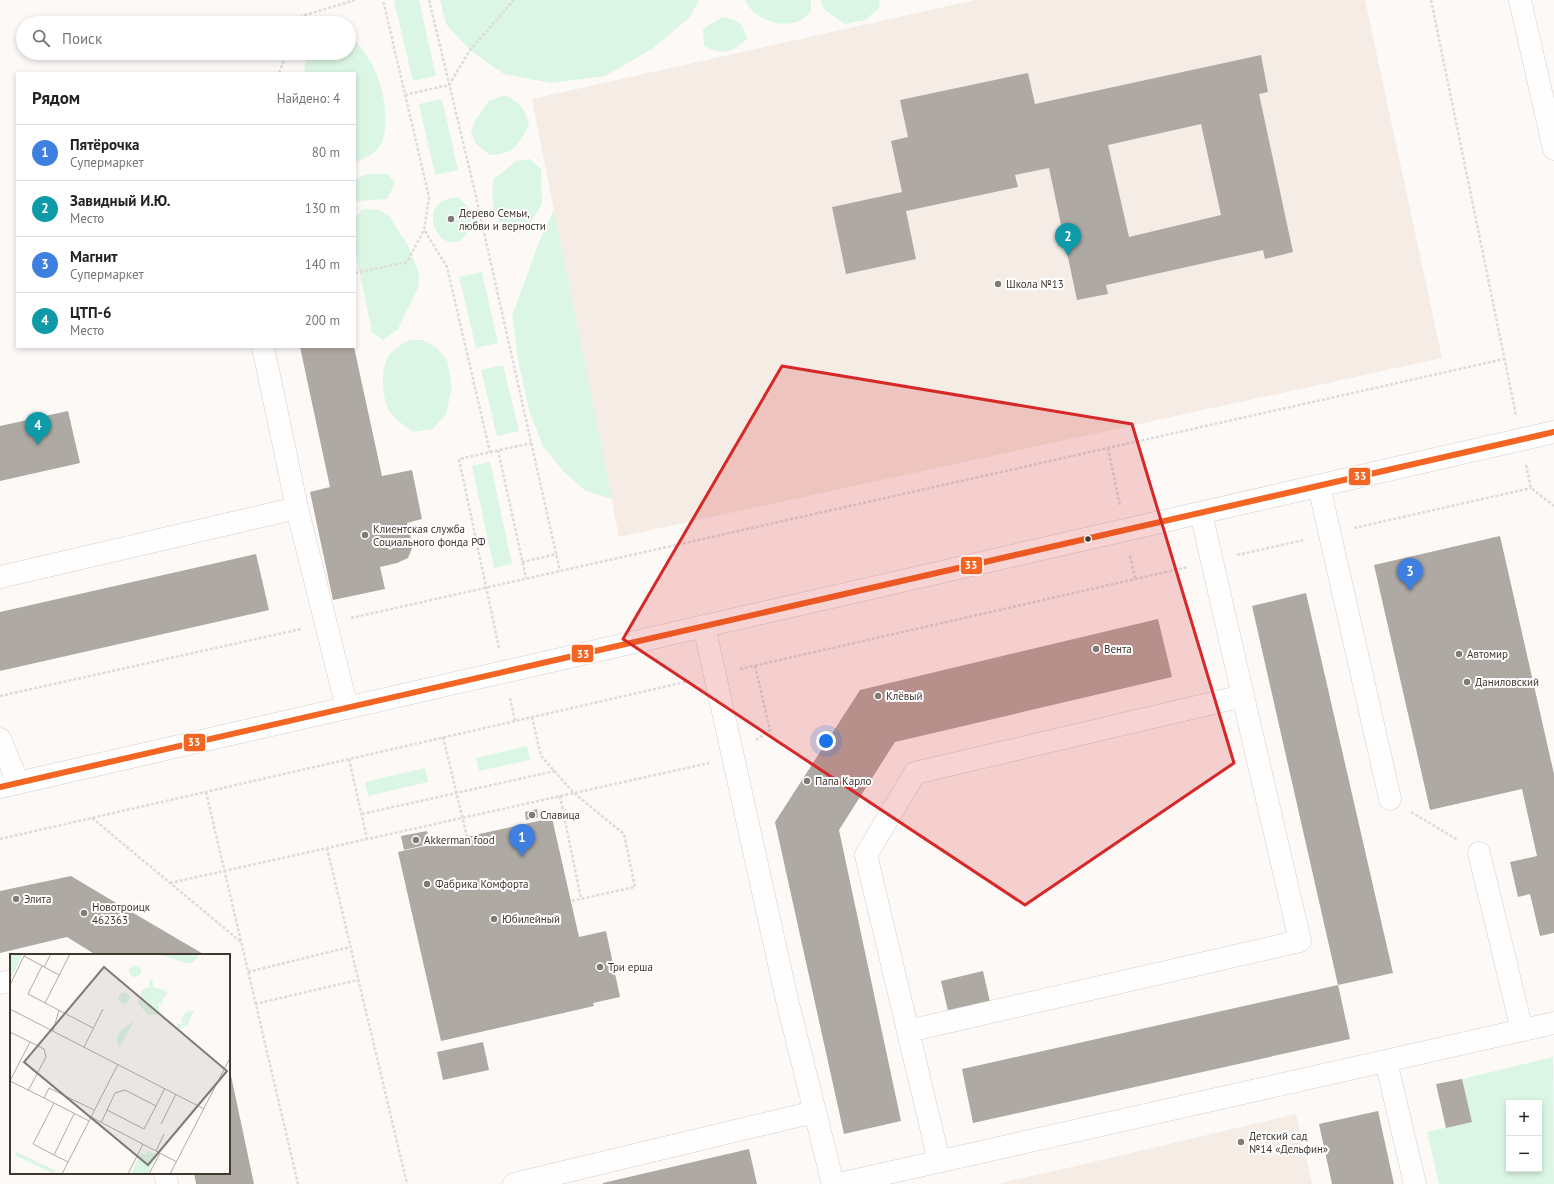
<!DOCTYPE html>
<html lang="ru">
<head>
<meta charset="utf-8">
<style>
	body { margin:0; font-family:"PT Sans",sans-serif; background:#f6f6f6; color:#222 }
	.controls { position:absolute; right:12px; bottom:12px; display:grid; overflow:hidden; border-radius:0px; box-shadow:0 2px 6px #0003 }
	.controls button { width:36px; height:36px; display:grid; place-items:center; padding:0; border:0; border-bottom:1px solid #e0e0e0; background:#fff; color:#222; font:20px sans-serif }
	.you { position:absolute; left:826px; top:741px; width:14px; height:14px; margin:-10px; border:3px solid #fff; border-radius:50%; background:#1a73e8; box-shadow:0 0 0 6px #1a73e833 }
	.badge { display:grid; place-items:center; width:26px; height:26px; border-radius:50%; background:#827b74; color:#fff; font-size:13px; font-weight:700 }
	.pin { position:absolute; translate:-50% -33px; filter:drop-shadow(0 1px 2px #0008) }
	.pin::after { content:''; position:absolute; top:21px; width:14px; height:12px; background:inherit; clip-path:polygon(0 0,100% 0,50% 100%) }
	.list { margin:0; padding:0; list-style:none }
	h2 { display:flex; justify-content:space-between; align-items:center; height:52px; margin:0; padding:0 16px; font-size:17px }
	h2 small { font-size:13px; font-weight:400; color:#767676 }
	.list li { display:grid; grid-template-columns:26px 1fr auto; gap:12px; align-items:center; box-sizing:border-box; height:56px; padding:0 16px; border-top:1px solid #e0e0e0 }
	.list b { display:block; font-size:15px; white-space:nowrap }
	.list p { margin:0; font-size:13px; white-space:nowrap; color:#767676 }
	.list em { font-size:13px; font-style:normal; color:#767676 }
	.icon { flex:none; width:22px; height:22px; fill:none; stroke:currentColor; stroke-width:2; stroke-linecap:round; stroke-linejoin:round }
	.map { position:relative; flex:none; width:1554px; height:1184px; overflow:hidden }
	.search { position:absolute; background:#fff; box-shadow:0 2px 6px #0003; left:16px; top:16px; width:340px; height:44px; display:flex; align-items:center; gap:10px; box-sizing:border-box; padding:0 14px; border-radius:22px; color:#767676; font-size:15px }
	.panel { position:absolute; background:#fff; box-shadow:0 2px 6px #0003; left:16px; top:72px; width:340px; height:276px; border-radius:0px }
	.map>svg:first-child { display:block }
</style>
</head>
<body>
<div class="map">
<svg width="1554" height="1184" viewBox="0 0 1554 1184">
	<rect width="100%" height="100%" fill="#fcf9f7"/>
	<g fill="#f4ece5">
		<polygon points="975,0 1365,0 1442,358 619,537 532,99"/>
		<polygon points="1296,1114 1312,1184 996,1184 1063,1169"/>
	</g>
	<g fill="#dcf6e5" fill-rule="evenodd">
		<polygon points="399,0 419,0 436,76 413,81 394,1"/>
		<polygon points="440,0 699,0 690,17 652,49 605,76 551,83 504,74 470,50 446,24"/>
		<path d="M745,0H811V11C808,14 804,19 799,21C781,29 753,19 745,0Z"/>
		<polygon points="820,0 880,0 879,8 865,20 845,24 825,10"/>
		<path d="M722,17C738,20 743,22 747,39C733,52 722,56 704,46L703,29Z"/>
		<path d="M349,37L353,38C360,47 368,56 373,66C383,85 390,122 382,142C377,153 366,158 355,162V73H304L306,53H349Z"/>
		<path d="M505,95C520,102 525,109 529,125C519,145 513,154 490,155L476,144L471,132L475,121L489,101Z"/>
		<polygon points="442,99 458,170 435,175 419,104"/>
		<path d="M530,159L541,169L542,204L528,227L516,233C512,231 505,229 502,225C491,211 491,195 494,179L516,161Z"/>
		<polygon points="366,174 388,174 395,183 387,199 355,201 355,180"/>
		<path d="M457,197C469,205 476,219 467,233C445,266 408,202 457,197Z"/>
		<polygon points="363,209 379,210 389,216 408,246 419,273 418,288 398,329 383,340 372,332 355,250 355,217"/>
		<polygon points="554,210 612,499 586,491 563,471 543,446 530,413 519,365 512,316 541,237"/>
		<polygon points="482,272 498,343 476,348 459,277"/>
		<path d="M410,340H423L436,347L447,360L452,387L446,414L433,429L413,432C404,425 391,417 387,406C382,393 381,369 388,357C393,349 402,344 410,340Z"/>
		<polygon points="503,365 519,431 497,436 481,370"/>
		<polygon points="490,462 512,564 494,568 472,466"/>
		<polygon points="527,746 530,760 479,771 476,758"/>
		<polygon points="425,768 428,782 368,796 365,782"/>
		<path d="M1553,1057L1554,1184H1439L1427,1132L1471,1122L1462,1079ZM1509,1103H1539V1169H1509Z"/>
	</g>
	<g fill="#afa9a4" fill-rule="evenodd">
		<path d="M1261,55L1268,92L1259,94L1293,252L1265,259L1263,250L1106,285L1108,294L1077,300L1049,168L1015,175L1018,187L906,211L916,259L846,274L832,207L902,192L891,141L908,137L900,100L1028,73L1035,104ZM1201,124L1221,215L1129,237L1108,145Z"/>
		<polygon points="300,347 354,347 382,476 412,470 422,519 407,523 413,546 408,558 397,563 380,567 385,589 333,600 310,492 330,487"/>
		<polygon points="68,411 80,463 0,481 0,426"/>
		<polygon points="1500,536 1554,774 1554,933 1540,936 1530,894 1518,897 1510,862 1537,856 1522,789 1430,810 1374,565"/>
		<polygon points="256,554 269,610 0,671 0,612"/>
		<polygon points="1306,593 1393,973 1338,985 1252,606"/>
		<polygon points="1158,619 1172,677 895,742 839,830 901,1121 844,1134 775,822 860,690"/>
		<polygon points="537,809 538,817 526,820 525,812"/>
		<polygon points="552,818 579,937 606,931 620,997 593,1003 594,1006 441,1041 398,852"/>
		<polygon points="427,831 430,844 404,850 401,836"/>
		<polygon points="71,876 118,904 205,955 96,955 67,937 0,953 0,891"/>
		<polygon points="983,971 990,1002 948,1011 941,981"/>
		<polygon points="1338,985 1350,1039 973,1123 962,1069"/>
		<polygon points="483,1042 489,1070 443,1080 437,1052"/>
		<polygon points="230,1071 254,1184 196,1184 194,1173 229,1173"/>
		<polygon points="1462,1079 1472,1122 1446,1128 1436,1084"/>
		<polygon points="1378,1111 1394,1184 1332,1184 1319,1124"/>
		<polygon points="749,1149 757,1184 603,1184 603,1183"/>
	</g>
	<g fill="none" stroke-linecap="round" stroke-linejoin="round">
		<defs>
			<g id="minor">
				<polyline points="1520,0 1554,149"/>
				<polyline points="263,347 297,508 347,708"/>
				<polyline points="1319,486 1390,799"/>
				<polyline points="1201,513 1243,696"/>
				<polyline points="0,577 297,508"/>
				<polyline points="704,626 787,1000 833,1184"/>
				<polyline points="0,739 18,782"/>
				<polyline points="0,787 1554,432"/>
				<polyline points="1479,853 1522,1030"/>
				<polyline points="0,983 11,981"/>
				<polyline points="908,1031 1300,941 1243,696 915,773 866,855 939,1161"/>
				<polyline points="1386,1061 1415,1184"/>
				<polyline points="165,1173 167,1184"/>
				<polyline points="514,1184 814,1112"/>
				<polyline points="839,1184 1554,1023"/>
			</g>
		</defs>
		<use href="#minor" stroke="#d5cfca" stroke-width="23"/>
		<g stroke="#dddbdb" stroke-width="2.5" stroke-dasharray="3 2" stroke-linecap="butt">
			<polyline points="429,0 474,188 560,571"/>
			<polyline points="1431,0 1516,415"/>
			<polyline points="299,23 302,16 355,0"/>
			<polyline points="279,73 287,53"/>
			<polyline points="405,95 449,85 470,50 514,0"/>
			<polyline points="425,231 447,267 490,452"/>
			<polyline points="355,273 407,262 424,230 429,197 383,0"/>
			<polyline points="1108,448 1120,506"/>
			<polyline points="498,450 526,578"/>
			<polyline points="1526,465 1531,488 1554,506"/>
			<polyline points="1354,528 1531,488"/>
			<polyline points="1237,555 1304,540"/>
			<polyline points="1130,556 1135,579"/>
			<polyline points="522,562 557,554"/>
			<polyline points="351,618 1504,359"/>
			<polyline points="499,648 459,459 532,443"/>
			<polyline points="755,666 770,730 756,740"/>
			<polyline points="740,669 1188,567"/>
			<polyline points="0,696 301,629"/>
			<polyline points="510,698 515,721"/>
			<polyline points="532,717 541,756 574,793 624,834 635,887 571,901"/>
			<polyline points="443,737 467,837"/>
			<polyline points="349,759 367,839"/>
			<polyline points="206,792 298,1184"/>
			<polyline points="560,796 581,899"/>
			<polyline points="1411,812 1458,840"/>
			<polyline points="362,814 555,771"/>
			<polyline points="92,818 241,942"/>
			<polyline points="0,839 690,681"/>
			<polyline points="327,848 407,1184"/>
			<polyline points="170,883 709,763"/>
			<polyline points="248,972 350,947"/>
			<polyline points="255,1004 358,980"/>
		</g>
		<use href="#minor" stroke="#fffefe" stroke-width="22"/>
		<defs>
			<polyline id="bus-1" points="0,787 1554,432"/>
		</defs>
		<use href="#bus-1" stroke="#fff" stroke-width="9"/>
		<use href="#bus-1" stroke="#f26522" stroke-width="6"/>
	</g>
	<path fill="#d62828" fill-opacity="0.2" stroke="#d62828" stroke-width="3" stroke-linejoin="round" d="M782,366L1132,424L1234,763L1025,905L623,639Z"/>
	<g fill="#827b74" stroke="#fff" stroke-width="1.5">
		<circle cx="451" cy="219" r="4"/>
		<circle cx="998" cy="284" r="4"/>
		<circle cx="365" cy="535" r="4"/>
		<circle cx="1096" cy="649" r="4"/>
		<circle cx="1459" cy="654" r="4"/>
		<circle cx="1467" cy="682" r="4"/>
		<circle cx="878" cy="696" r="4"/>
		<circle cx="807" cy="781" r="4"/>
		<circle cx="532" cy="815" r="4"/>
		<circle cx="416" cy="840" r="4"/>
		<circle cx="427" cy="884" r="4"/>
		<circle cx="16" cy="899" r="4"/>
		<circle cx="84" cy="913" r="4"/>
		<circle cx="494" cy="919" r="4"/>
		<circle cx="600" cy="967" r="4"/>
		<circle cx="1241" cy="1142" r="4"/>
	</g>
	<circle fill="#40372e" stroke="#fff" stroke-width="1.5" cx="1088" cy="539" r="3.5"/>
	<g text-anchor="middle" stroke-width="4" stroke-linejoin="round" paint-order="stroke">
		<g font-size="11" fill="#40372e" stroke="#fff" text-anchor="start">
			<text x="459" y="217">Дерево Семьи,<tspan x="459" dy="13">любви и верности</tspan></text>
			<text x="1006" y="288">Школа №13</text>
			<text x="373" y="533">Клиентская служба<tspan x="373" dy="13">Социального фонда РФ</tspan></text>
			<text x="1104" y="653">Вента</text>
			<text x="1467" y="658">Автомир</text>
			<text x="1475" y="686">Даниловский</text>
			<text x="886" y="700">Клёвый</text>
			<text x="815" y="785">Папа Карло</text>
			<text x="540" y="819">Славица</text>
			<text x="424" y="844">Akkerman food</text>
			<text x="435" y="888">Фабрика Комфорта</text>
			<text x="24" y="903">Элита</text>
			<text x="92" y="911">Новотроицк<tspan x="92" dy="13">462363</tspan></text>
			<text x="502" y="923">Юбилейный</text>
			<text x="608" y="971">Три ерша</text>
			<text x="1249" y="1140">Детский сад<tspan x="1249" dy="13">№14 «Дельфин»</tspan></text>
		</g>
	</g>
	<g transform="translate(10 954)">
		<rect width="220" height="220" fill="#fcf9f7"/>
		<path d="M0,0H13L0,26ZM150,0H188V4L181,9H174ZM119 17a6 6 0 1 1 12 0a6 6 0 1 1-12 0ZM139,26L143,28V33L155,36L157,40L152,46L153,50L148,49L150,60L147,61L137,60L128,49L132,36L139,33ZM108.5 44a5.5 5.5 0 1 1 11 0a5.5 5.5 0 1 1-11 0ZM178,57H184L176,73L173,71L172,75H167V69L172,71L171,64ZM124,67L109,94L107,85L110,77ZM138,197L147,201L137,220H121L131,199L136,201ZM7,198L45,216L44,220L4,201Z" fill="#dcf6e5"/>
		<path fill="none" stroke="#b1aba7" stroke-width="1" d="M14,2L49,21M32,12L18,40L83,74M34,13L41,0M0,31L15,0M35,49L60,0M0,55L194,155M43,77L49,56M0,78L34,95L36,103L18,137M74,93L93,55M0,127L44,149M0,127L20,88M34,144L39,134L84,156M146,152L155,134M64,160L44,201L23,190L44,149L79,167M81,163L167,208M91,169L105,139L115,136L146,152L134,175L97,156M151,170L166,140M146,197L154,180M44,201L58,208M52,220L108,110M118,220L133,190M139,220L150,199M160,220L220,104"/>
		<path fill="#827b74" fill-opacity="0.15" stroke="#827b74" stroke-width="2" d="M94,13L217,117L138,211L14,108Z"/>
		<rect width="220" height="220" fill="none" stroke="#40372e" stroke-width="2"/>
	</g>
	<g stroke="#fff" stroke-width="1.5">
		<rect x="1348" y="467" width="23" height="19" rx="4" fill="#f26522"/>
		<rect x="960" y="556" width="23" height="19" rx="4" fill="#f26522"/>
		<rect x="571" y="644" width="23" height="19" rx="4" fill="#f26522"/>
		<rect x="183" y="733" width="23" height="19" rx="4" fill="#f26522"/>
	</g>
	<g font-size="11" text-anchor="middle" font-weight="bold" fill="#fff">
		<text x="1360" y="480">33</text>
		<text x="971" y="569">33</text>
		<text x="583" y="658">33</text>
		<text x="194" y="746">33</text>
	</g>
</svg>
<div class="controls">
<button>+</button>
<button>−</button>
</div>
<div class="you"></div>
<div class="pin badge" style="left:522px;top:857px;background:#3f7fe0">1</div>
<div class="pin badge" style="left:1068px;top:256px;background:#0f9aa8">2</div>
<div class="pin badge" style="left:1410px;top:591px;background:#3f7fe0">3</div>
<div class="pin badge" style="left:38px;top:445px;background:#0f9aa8">4</div>
<div class="search"><svg class="icon" aria-label="search" viewBox="0 0 24 24"><circle cx="10" cy="10" r="6"/><path d="M15 15l6 6"/></svg>Поиск</div>
<section class="panel">
<h2>Рядом<small>Найдено: 4</small></h2>
<ul class="list">
<li><span class="badge" style="background:#3f7fe0">1</span><div><b>Пятёрочка</b><p>Супермаркет</p></div><em>80 m</em></li>
<li><span class="badge" style="background:#0f9aa8">2</span><div><b>Завидный И.Ю.</b><p>Место</p></div><em>130 m</em></li>
<li><span class="badge" style="background:#3f7fe0">3</span><div><b>Магнит</b><p>Супермаркет</p></div><em>140 m</em></li>
<li><span class="badge" style="background:#0f9aa8">4</span><div><b>ЦТП-6</b><p>Место</p></div><em>200 m</em></li>
</ul>
</section>
</div>
</body>
</html>
